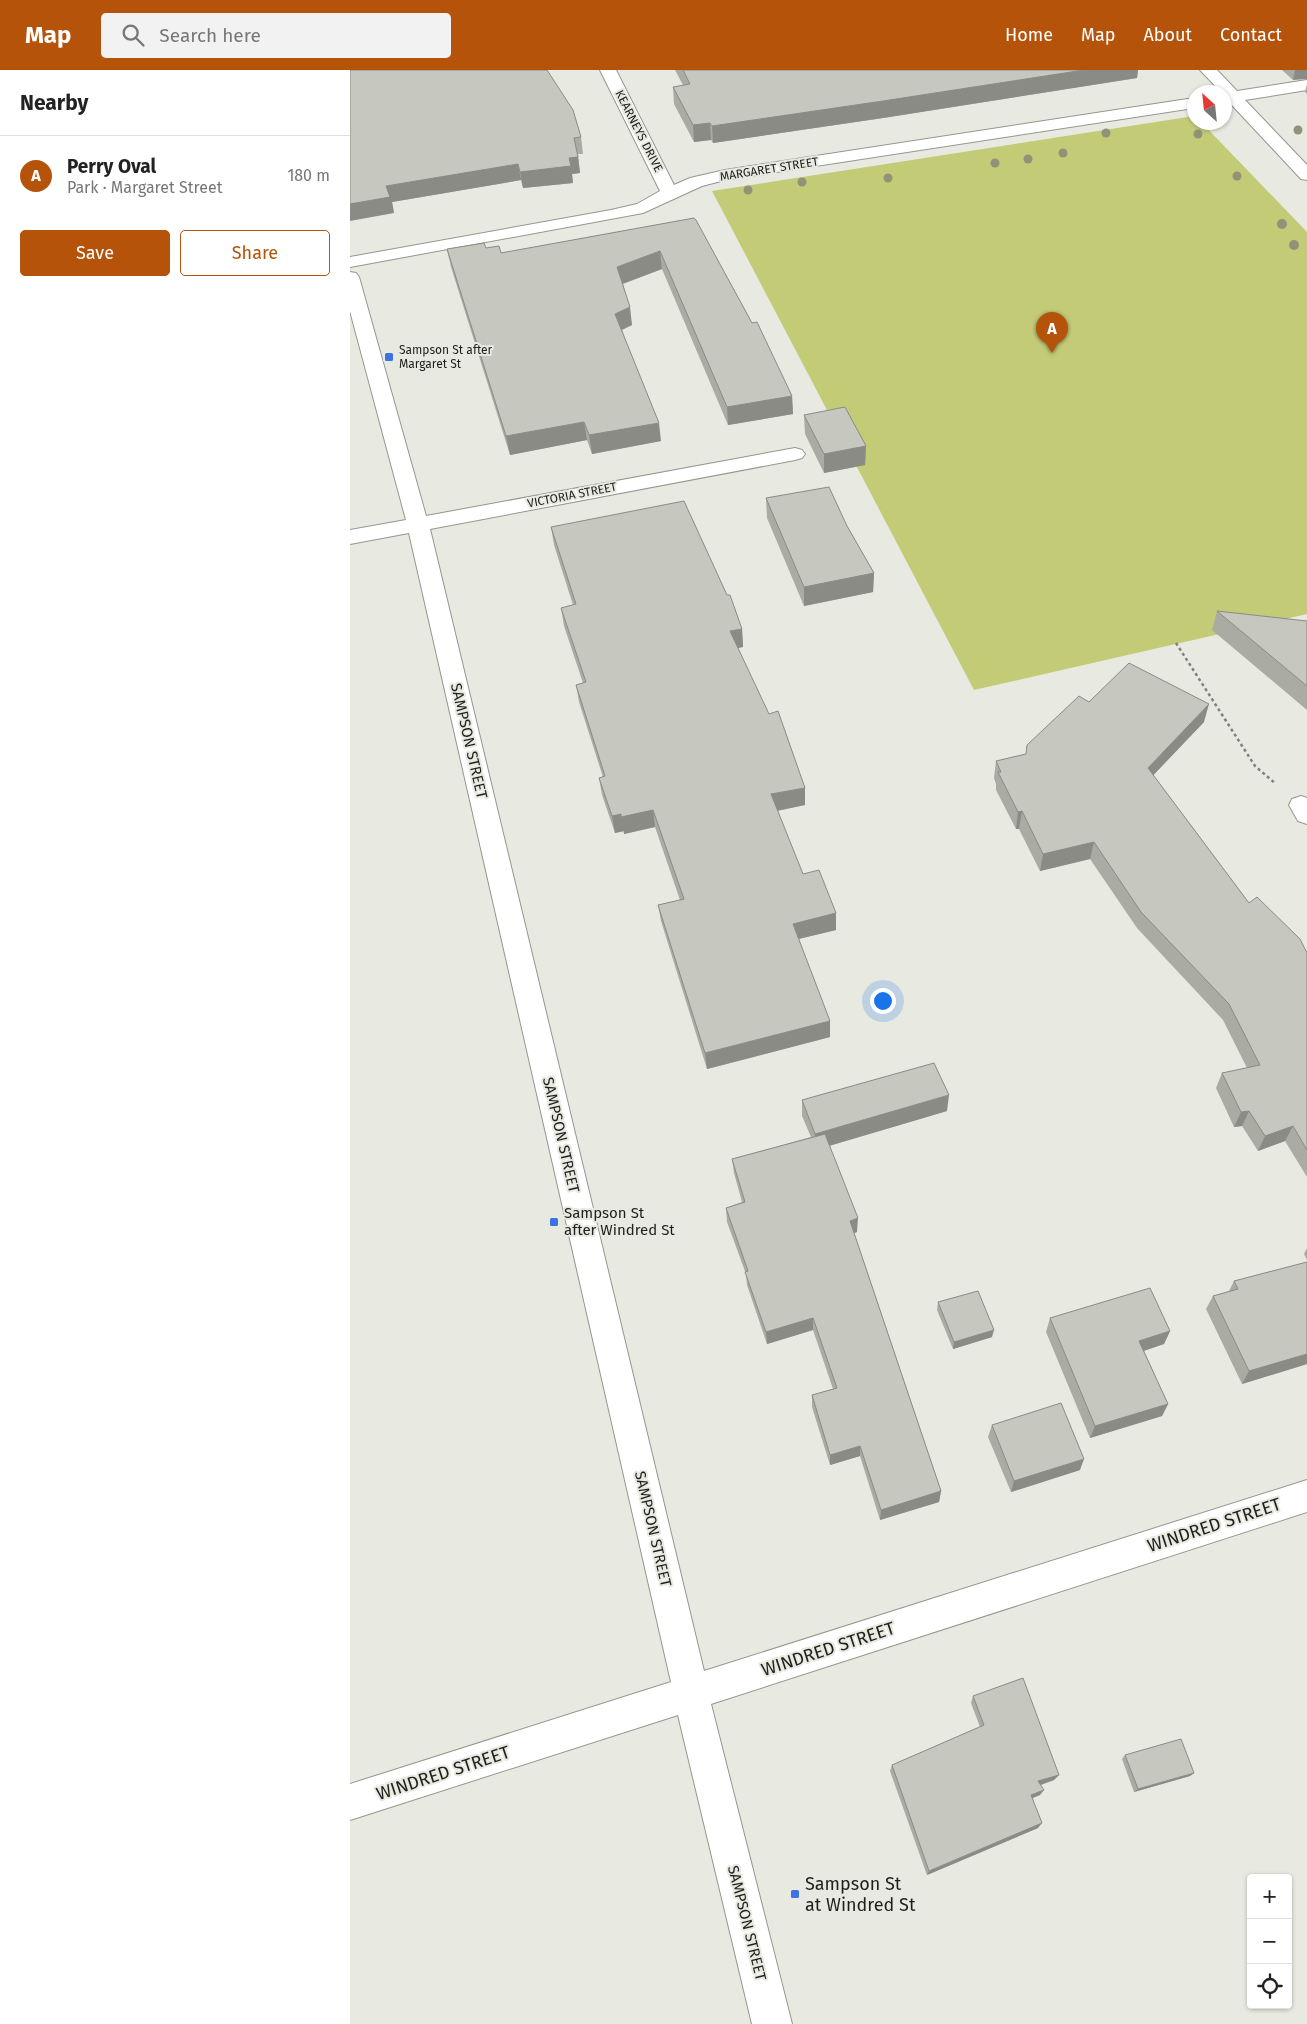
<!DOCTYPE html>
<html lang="en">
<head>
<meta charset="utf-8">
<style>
	body { margin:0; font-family:"Fira Sans",sans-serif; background:#f2f2f2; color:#222 }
	.controls { position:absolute; right:15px; bottom:15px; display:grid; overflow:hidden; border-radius:5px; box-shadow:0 1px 4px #0004 }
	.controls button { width:45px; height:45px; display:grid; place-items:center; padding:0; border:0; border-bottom:1px solid #e0e0e0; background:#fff; color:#222; font:25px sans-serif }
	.compass { position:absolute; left:837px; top:15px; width:45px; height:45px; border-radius:50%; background:#fff; box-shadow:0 1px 4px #0004; rotate:333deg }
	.you { position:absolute; left:532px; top:930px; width:18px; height:18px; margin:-12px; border:4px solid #fff; border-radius:50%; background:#1a73e8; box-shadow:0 0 0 8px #1a73e833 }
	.badge { display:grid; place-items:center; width:32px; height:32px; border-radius:50%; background:#b45309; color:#fff; font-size:16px; font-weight:700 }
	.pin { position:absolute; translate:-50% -41px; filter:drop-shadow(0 1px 2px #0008) }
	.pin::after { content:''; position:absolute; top:26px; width:18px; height:15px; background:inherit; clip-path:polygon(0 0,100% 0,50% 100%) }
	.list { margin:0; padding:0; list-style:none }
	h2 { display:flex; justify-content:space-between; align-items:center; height:65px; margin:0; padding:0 20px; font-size:21px }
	h2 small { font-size:16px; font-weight:400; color:#767676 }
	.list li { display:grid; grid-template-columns:32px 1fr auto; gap:15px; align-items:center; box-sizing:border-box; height:80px; padding:0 20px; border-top:1px solid #e0e0e0 }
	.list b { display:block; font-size:19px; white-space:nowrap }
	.list p { margin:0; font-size:16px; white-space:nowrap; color:#767676 }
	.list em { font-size:16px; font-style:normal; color:#767676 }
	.actions { display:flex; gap:10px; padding:15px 20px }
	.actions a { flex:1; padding:11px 0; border:1px solid #b45309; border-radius:5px; text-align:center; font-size:18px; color:#b45309 }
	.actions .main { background:#b45309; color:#fff }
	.icon { flex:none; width:28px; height:28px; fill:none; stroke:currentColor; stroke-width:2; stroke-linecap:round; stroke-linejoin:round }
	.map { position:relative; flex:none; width:957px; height:1954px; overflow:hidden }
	header { display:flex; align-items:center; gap:30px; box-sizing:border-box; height:70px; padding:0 25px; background:#b45309; color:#fff }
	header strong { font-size:24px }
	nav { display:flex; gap:28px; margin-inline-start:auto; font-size:18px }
	.search { width:350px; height:45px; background:#f2f2f2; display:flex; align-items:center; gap:12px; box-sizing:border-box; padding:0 18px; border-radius:5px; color:#767676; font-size:19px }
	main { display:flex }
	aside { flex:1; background:#fff }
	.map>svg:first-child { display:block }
</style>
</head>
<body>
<header>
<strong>Map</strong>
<div class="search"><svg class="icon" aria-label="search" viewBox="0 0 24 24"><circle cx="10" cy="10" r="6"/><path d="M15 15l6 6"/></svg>Search here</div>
<nav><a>Home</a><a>Map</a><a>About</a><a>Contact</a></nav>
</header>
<main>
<aside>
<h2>Nearby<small></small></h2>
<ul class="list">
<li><span class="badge">A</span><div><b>Perry Oval</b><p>Park · Margaret Street</p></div><em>180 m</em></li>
</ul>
<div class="actions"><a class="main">Save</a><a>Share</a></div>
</aside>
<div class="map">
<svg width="957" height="1954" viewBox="0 0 957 1954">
	<rect width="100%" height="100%" fill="#e8e9e1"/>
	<polygon fill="#c4cb77" points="844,46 844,52 852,53 957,162 957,544 624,620 362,121"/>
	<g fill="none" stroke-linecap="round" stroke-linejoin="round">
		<defs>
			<g id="minor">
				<polygon points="250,0 266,0 324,115 340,108 375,100 844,28 844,38 375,110 352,116 293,143 0,197 0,187 261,140 287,134 310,121"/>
				<polygon points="850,0 867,0 887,21 957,10 957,20 895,30 957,95 957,110 951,109 879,32 874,33 874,22 871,22"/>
				<polygon points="0,202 6,203 9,207 76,446 445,378 452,380 455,384 452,388 445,390 80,459 354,1601 957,1410 957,1442 361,1634 442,1954 402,1954 328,1645 0,1750 0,1714 321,1612 59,463 0,474 0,460 56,450 0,241"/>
				<polygon points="951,726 957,728 957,754 948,751 939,735 942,729"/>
			</g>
		</defs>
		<use href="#minor" stroke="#95978f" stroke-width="2"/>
		<polyline stroke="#80817b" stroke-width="2.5" stroke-dasharray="3 3" stroke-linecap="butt" points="826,573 905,696 926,714"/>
		<use href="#minor" fill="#fff" fill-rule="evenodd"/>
	</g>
	<g fill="#919378">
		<circle cx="948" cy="60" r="4.5"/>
		<circle cx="756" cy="63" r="4.5"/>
		<circle cx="848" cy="64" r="4.5"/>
		<circle cx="713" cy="83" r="4.5"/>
		<circle cx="678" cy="89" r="4.5"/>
		<circle cx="645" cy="93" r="4.5"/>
		<circle cx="887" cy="106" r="4.5"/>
		<circle cx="538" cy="108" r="4.5"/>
		<circle cx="452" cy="112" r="4.5"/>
		<circle cx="398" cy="120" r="4.5"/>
		<circle cx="932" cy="154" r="5"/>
		<circle cx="944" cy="175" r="5"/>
	</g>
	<g fill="#aaaba3">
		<polygon points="0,0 231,67 233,84 228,84 230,103 222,104 223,113 173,118 171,110 42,132 44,143"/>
		<polygon points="325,0 788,0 787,8 533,48 363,73 361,70 344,72 324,34 323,17 333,15"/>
		<polygon points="932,0 957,0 943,10"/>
		<polygon points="957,14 957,24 955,22"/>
		<polygon points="344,148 442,326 443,344 378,355 312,199 273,214 282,255 272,260 311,371 242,384 237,370 160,385 101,197 97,179 136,178 151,183"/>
		<polygon points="454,345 516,376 515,395 474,403 455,364"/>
		<polygon points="416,428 497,456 524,503 523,522 454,536 417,448"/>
		<polygon points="201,457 392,559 393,577 388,578 455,735 427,741 453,804 486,843 486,860 449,869 480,967 357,999 311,851 308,835 330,830 305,757 274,764 274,761 265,763 252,725 249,708 253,707 229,632 226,615 233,613 214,556 211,538 223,535 204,475"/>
		<polygon points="867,541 957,551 957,640 862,560"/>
		<polygon points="739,632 854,652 803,705 899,833 957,883 957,1107 935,1071 908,1081 892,1056 884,1057 866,1018 872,1003 897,998 873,950 787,858 740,789 690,801 669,759 666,759 646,720 646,714 644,708 646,691 676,684 677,675"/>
		<polygon points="452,1030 597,1041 479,1076 507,1162 504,1163 591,1421 589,1432 530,1450 510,1386 480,1395 462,1337 462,1325 483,1319 463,1260 417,1274 397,1215 396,1204 377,1152 376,1138 392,1132 384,1103 382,1089 461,1067 452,1046"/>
		<polygon points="957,1178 957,1190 954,1184"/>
		<polygon points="957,1192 957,1294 892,1314 856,1239 863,1226 879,1221 884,1211"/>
		<polygon points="588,1232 642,1267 603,1279 587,1240"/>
		<polygon points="700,1248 820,1261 814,1274 794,1281 818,1334 812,1346 740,1368 696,1262"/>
		<polygon points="642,1355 730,1400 661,1422 638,1367"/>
		<polygon points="623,1626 709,1705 704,1710 691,1715 690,1725 683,1728 688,1758 577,1805 540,1701 542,1695 630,1657 621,1633"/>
		<polygon points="775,1685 844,1703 840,1706 784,1722 772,1689"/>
	</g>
	<g fill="#8b8b85">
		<polygon points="734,0 788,0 787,8 533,48 363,73 362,56"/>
		<polygon points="945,0 957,0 957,9 943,10"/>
		<polygon points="360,53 361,70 344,72 343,55"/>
		<polygon points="228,87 230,103 222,104 223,113 173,118 170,102 219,88"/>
		<polygon points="168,94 171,110 42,132 44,143 0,151 0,134 36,116"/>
		<polygon points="310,181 312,199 269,215 267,197"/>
		<polygon points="280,237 282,255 267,262 265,244"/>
		<polygon points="442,326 443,344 378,355 377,337"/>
		<polygon points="234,352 237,370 160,385 156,366"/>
		<polygon points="309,353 311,371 242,384 239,365"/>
		<polygon points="516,376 515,395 474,403 474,384"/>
		<polygon points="524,503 523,522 454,536 454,517"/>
		<polygon points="392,559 393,577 382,579 380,561"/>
		<polygon points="859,634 854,652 794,715 798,698"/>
		<polygon points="455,718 455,735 421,742 421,724"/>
		<polygon points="303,740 305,757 274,764 271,747"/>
		<polygon points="672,741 669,759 666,759 668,742"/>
		<polygon points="271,744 274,761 265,763 262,746"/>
		<polygon points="744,772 740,789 690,801 693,784"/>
		<polygon points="486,843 486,860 444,870 443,854"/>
		<polygon points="480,951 480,967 357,999 355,983"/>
		<polygon points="599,1025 597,1041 465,1080 465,1064"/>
		<polygon points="899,1041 892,1056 884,1057 891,1042"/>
		<polygon points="943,1056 935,1071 908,1081 915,1066"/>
		<polygon points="508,1148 507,1162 499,1165 500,1151"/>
		<polygon points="463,1248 463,1260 417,1274 416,1262"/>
		<polygon points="644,1260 642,1267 603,1279 604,1272"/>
		<polygon points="820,1261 814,1274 784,1284 789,1271"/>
		<polygon points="957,1284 957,1294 892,1314 899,1301"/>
		<polygon points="818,1334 812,1346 740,1368 745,1356"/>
		<polygon points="510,1376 510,1386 480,1395 480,1385"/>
		<polygon points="734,1389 730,1400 661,1422 664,1411"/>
		<polygon points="591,1421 589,1432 530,1450 531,1440"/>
		<polygon points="844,1703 840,1706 784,1722 788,1719"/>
		<polygon points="709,1705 704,1710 684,1717 688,1711"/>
		<polygon points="694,1720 690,1725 677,1730 681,1725"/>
		<polygon points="692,1753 688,1758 577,1805 579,1801"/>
	</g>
	<g fill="#c6c7be" stroke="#8b8b85">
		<polygon points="0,0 197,0 223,40 231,67 224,68 228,87 219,88 221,96 170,102 168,94 36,116 40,127 0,134"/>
		<polygon points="333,0 734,0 533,31 362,56 360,53 343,55 323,17 340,14"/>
		<polygon points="344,148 346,150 402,253 407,252 442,326 377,337 310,181 267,197 280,237 265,244 309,353 239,365 234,352 156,366 97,179 134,173 136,178 149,176 151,183"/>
		<polygon points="495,337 516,376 474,384 454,345"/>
		<polygon points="479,417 497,456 524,503 454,517 416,428"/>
		<polygon points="334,431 377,525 380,525 392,559 380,561 419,644 428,641 455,718 421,724 453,804 469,800 486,843 443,854 480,951 355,983 308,835 334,829 303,740 271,747 271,744 262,746 249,708 255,706 226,615 236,612 211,538 226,534 201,457"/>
		<polygon points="867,541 957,551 957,616"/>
		<polygon points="779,593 859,634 798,698 899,833 907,827 950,869 957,883 957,1080 943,1056 915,1066 899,1041 891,1042 872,1003 910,995 879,934 791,842 744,772 693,784 672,741 668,742 648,702 651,702 646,691 676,684 677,675 729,626 739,632"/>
		<polygon points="584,993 599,1025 465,1064 452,1030"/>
		<polygon points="475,1064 508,1148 500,1151 591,1421 531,1440 510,1376 480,1385 462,1325 487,1318 463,1248 416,1262 395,1202 398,1201 376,1138 395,1132 382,1089"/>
		<polygon points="957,1192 957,1284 899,1301 863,1226 888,1219 884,1211"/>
		<polygon points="800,1218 820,1261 789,1271 818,1334 745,1356 700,1248"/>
		<polygon points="628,1221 644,1260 604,1272 588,1232"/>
		<polygon points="711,1333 734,1389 664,1411 642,1355"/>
		<polygon points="673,1608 709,1705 688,1711 694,1720 681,1725 692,1753 579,1801 542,1695 634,1655 623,1626"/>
		<polygon points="831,1669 844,1703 788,1719 775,1685"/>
	</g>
	<g fill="#3c73e2" stroke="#e8e9e1" stroke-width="2">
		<rect x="34" y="282" width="10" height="10" rx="2.5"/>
		<rect x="199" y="1147" width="10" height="10" rx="2.5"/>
		<rect x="440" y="1819" width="10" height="10" rx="2.5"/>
	</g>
	<g text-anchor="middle" stroke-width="4" stroke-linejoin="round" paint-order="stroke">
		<g font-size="12" fill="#1e1f1c" stroke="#e8e9e1">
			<text transform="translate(289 61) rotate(63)" y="4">KEARNEYS DRIVE</text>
			<text transform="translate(419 99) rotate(-9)" y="4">MARGARET STREET</text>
			<text transform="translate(222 425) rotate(-11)" y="4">VICTORIA STREET</text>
		</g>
		<g font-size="12" fill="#1e1f1c" stroke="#e8e9e1" text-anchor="start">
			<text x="49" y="284">Sampson St after<tspan x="49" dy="14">Margaret St</tspan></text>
		</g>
		<g font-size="15" fill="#1e1f1c" stroke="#e8e9e1">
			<text transform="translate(119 671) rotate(77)" y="5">SAMPSON STREET</text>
			<text transform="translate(211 1065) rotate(77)" y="5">SAMPSON STREET</text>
			<text transform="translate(303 1459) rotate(77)" y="5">SAMPSON STREET</text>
			<text transform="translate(397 1853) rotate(76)" y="5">SAMPSON STREET</text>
		</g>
		<g font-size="15" fill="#1e1f1c" stroke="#e8e9e1" text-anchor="start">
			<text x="214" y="1148">Sampson St<tspan x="214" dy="17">after Windred St</tspan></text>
		</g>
		<g font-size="18" fill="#1e1f1c" stroke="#e8e9e1">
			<text transform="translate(864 1455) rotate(-18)" y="6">WINDRED STREET</text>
			<text transform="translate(478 1579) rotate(-18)" y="6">WINDRED STREET</text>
			<text transform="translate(93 1703) rotate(-18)" y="6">WINDRED STREET</text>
		</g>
		<g font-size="18" fill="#1e1f1c" stroke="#e8e9e1" text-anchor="start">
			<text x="455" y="1820">Sampson St<tspan x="455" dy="21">at Windred St</tspan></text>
		</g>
	</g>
</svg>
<div class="controls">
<button>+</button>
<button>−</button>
<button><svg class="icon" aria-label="locate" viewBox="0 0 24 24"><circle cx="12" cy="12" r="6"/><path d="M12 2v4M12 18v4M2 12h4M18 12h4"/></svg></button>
</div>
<svg class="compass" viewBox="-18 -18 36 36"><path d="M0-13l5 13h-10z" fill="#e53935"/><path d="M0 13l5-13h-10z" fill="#767676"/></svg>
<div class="you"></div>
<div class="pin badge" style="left:702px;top:283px">A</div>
</div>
</main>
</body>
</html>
